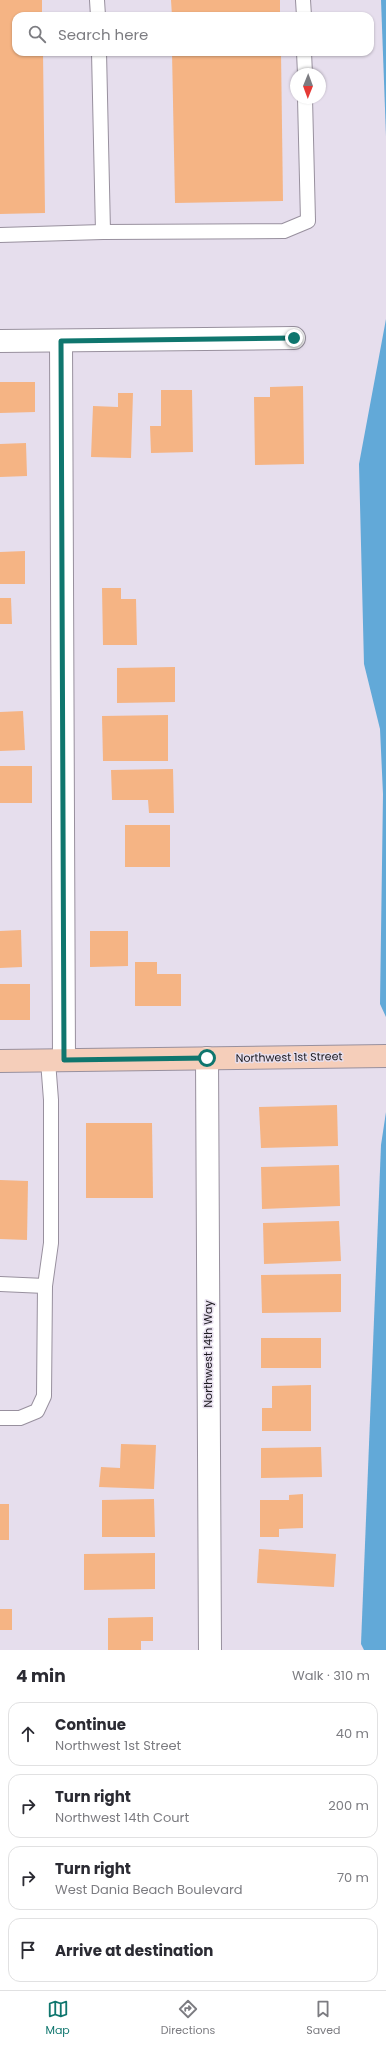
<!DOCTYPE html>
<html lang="en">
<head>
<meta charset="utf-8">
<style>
	body { margin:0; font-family:Poppins,sans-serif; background:#f7f7f7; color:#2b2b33 }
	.compass { position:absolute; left:290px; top:68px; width:36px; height:36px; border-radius:50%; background:#fff; box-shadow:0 1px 3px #0004; rotate:181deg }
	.stop { position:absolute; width:12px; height:12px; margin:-9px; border:3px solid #0f766e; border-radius:50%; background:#fff }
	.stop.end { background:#0f766e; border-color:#fff; box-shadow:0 1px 4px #0008 }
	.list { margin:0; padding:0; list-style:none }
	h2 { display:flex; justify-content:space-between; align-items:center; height:52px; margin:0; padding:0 16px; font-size:17px }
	h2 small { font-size:13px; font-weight:400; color:#7c7c81 }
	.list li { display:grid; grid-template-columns:26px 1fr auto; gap:12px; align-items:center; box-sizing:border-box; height:64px; margin:0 8px 8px; padding:0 8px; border:1px solid #e1e1e2; border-radius:12px }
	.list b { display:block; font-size:15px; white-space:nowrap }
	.list p { margin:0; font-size:13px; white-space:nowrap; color:#7c7c81 }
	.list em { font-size:13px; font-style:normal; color:#7c7c81 }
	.icon { flex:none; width:22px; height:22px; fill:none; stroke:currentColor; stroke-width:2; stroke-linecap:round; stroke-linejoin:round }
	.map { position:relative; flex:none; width:386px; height:1650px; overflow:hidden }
	.search { position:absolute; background:#fff; box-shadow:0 1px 3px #0004; left:12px; right:12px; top:12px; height:44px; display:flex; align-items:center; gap:10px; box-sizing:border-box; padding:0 14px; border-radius:12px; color:#7c7c81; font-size:15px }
	.sheet { height:340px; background:#fff }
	nav { display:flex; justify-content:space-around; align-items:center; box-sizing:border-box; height:56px; border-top:1px solid #e1e1e2; background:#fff; font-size:11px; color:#7c7c81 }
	nav a { display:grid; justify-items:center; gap:2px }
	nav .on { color:#0f766e }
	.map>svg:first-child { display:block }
</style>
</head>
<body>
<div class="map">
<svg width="386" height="1650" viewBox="0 0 386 1650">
	<rect width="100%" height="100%" fill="#e6deed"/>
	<g fill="#62a9d8">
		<polygon points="381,0 386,0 386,136"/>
		<polygon points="386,319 386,1017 380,1004 383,794 380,729 364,664 359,464"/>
		<polygon points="386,1112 386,1650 364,1650 361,1644 381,1145"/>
	</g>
	<g fill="#f5b484">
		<polygon points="0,0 42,0 42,16 16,16 16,52 43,52 45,213 0,214"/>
		<polygon points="171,0 280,0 280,16 172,16"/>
		<polygon points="172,52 281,52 283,201 175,203"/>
		<polygon points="0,382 35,382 35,412 0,413"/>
		<polygon points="303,386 304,464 255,465 254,397 270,397 270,387"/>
		<polygon points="161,390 192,390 193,452 151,453 150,426 161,426"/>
		<polygon points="118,393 133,393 131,458 91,457 93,406 118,407"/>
		<polygon points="26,443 27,476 0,477 0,444"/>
		<polygon points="25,551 25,584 0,584 0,552"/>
		<polygon points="102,588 121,588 121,599 136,599 137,645 103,645"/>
		<polygon points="0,598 11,598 12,624 0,624"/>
		<polygon points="175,667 175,702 117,703 117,668"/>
		<polygon points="23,711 25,750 0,751 0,712"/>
		<polygon points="168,715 168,761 103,761 102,716"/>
		<rect x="0" y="766" width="32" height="37"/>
		<polygon points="173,769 174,813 149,813 148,800 112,800 111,770"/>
		<rect x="125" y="825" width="45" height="42"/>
		<polygon points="21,930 22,967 0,968 0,931"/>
		<polygon points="90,931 128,931 128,966 90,967"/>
		<polygon points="135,962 157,962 157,974 181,974 181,1006 135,1006"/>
		<rect x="0" y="984" width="30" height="36"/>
		<polygon points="337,1105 338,1146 261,1148 259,1107"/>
		<polygon points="86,1123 152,1123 153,1198 86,1198"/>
		<polygon points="339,1165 340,1206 262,1209 261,1167"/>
		<polygon points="0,1180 28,1181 27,1240 0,1239"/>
		<polygon points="339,1221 341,1261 264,1264 263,1223"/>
		<polygon points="341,1274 341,1312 262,1313 261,1275"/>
		<rect x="261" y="1338" width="60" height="30"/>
		<polygon points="311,1385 311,1431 262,1431 262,1408 272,1408 272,1386"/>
		<polygon points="121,1444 156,1445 154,1489 99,1487 101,1467 120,1468"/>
		<polygon points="321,1447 322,1477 261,1478 261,1448"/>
		<polygon points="303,1494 303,1528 279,1529 279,1537 260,1537 260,1500 289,1500 289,1495"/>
		<polygon points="154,1499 155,1537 102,1537 102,1500"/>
		<rect x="0" y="1504" width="9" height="36"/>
		<polygon points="259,1549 336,1554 334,1587 257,1583"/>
		<polygon points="155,1553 155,1589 84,1590 84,1554"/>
		<rect x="0" y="1609" width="12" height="21"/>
		<polygon points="153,1617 153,1641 141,1641 141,1650 108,1650 108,1618"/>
	</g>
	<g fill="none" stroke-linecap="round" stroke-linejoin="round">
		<defs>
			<g id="lane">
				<polyline points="97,0 98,16"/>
				<polyline points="303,0 304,16"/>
				<polyline points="99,52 103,232 284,231 308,221 305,98"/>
				<polyline points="304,52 305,74"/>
				<polyline points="0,235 103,232"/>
				<polyline points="0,1284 45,1286 44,1396 37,1411 20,1418 0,1418"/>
				<polyline points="45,1286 51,1243 51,1100 48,1061"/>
			</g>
			<g id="street">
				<polyline points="0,341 294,338"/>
				<polyline points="61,341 64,1060"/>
				<polyline points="207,1058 210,1650"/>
			</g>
			<polyline id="secondary" points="0,1061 386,1056"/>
		</defs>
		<use href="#lane" stroke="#98909e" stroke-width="16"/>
		<use href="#street" stroke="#98909e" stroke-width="24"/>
		<use href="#secondary" stroke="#98909e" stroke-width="24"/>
		<use href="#lane" stroke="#fff" stroke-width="14"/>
		<use href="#street" stroke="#fff" stroke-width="22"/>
		<use href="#secondary" stroke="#f5ceba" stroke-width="22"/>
	</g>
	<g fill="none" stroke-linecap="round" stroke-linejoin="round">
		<polyline stroke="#0f766e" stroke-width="5" points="207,1058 64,1060 61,341 294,338"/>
	</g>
	<g text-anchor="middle" stroke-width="3" stroke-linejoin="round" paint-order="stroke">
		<g font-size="11" fill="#1a181d" stroke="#e6deed">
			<text transform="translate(289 1057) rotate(-1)" y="4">Northwest 1st Street</text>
			<text transform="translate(208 1354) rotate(-90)" y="4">Northwest 14th Way</text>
		</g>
	</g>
</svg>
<svg class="compass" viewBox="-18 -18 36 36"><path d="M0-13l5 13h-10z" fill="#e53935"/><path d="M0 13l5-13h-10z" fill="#7c7c81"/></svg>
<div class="stop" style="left:207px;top:1058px"></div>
<div class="stop end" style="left:294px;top:338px"></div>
<div class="search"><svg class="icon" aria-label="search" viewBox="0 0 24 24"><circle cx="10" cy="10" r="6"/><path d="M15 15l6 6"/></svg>Search here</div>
</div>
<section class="sheet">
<h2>4 min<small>Walk · 310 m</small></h2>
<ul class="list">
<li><svg class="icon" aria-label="ahead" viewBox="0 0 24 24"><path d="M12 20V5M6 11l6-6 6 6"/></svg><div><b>Continue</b><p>Northwest 1st Street</p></div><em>40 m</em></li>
<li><svg class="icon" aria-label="right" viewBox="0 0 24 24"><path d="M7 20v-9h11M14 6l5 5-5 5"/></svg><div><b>Turn right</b><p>Northwest 14th Court</p></div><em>200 m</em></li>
<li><svg class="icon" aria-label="right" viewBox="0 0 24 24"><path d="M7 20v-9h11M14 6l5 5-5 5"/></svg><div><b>Turn right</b><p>West Dania Beach Boulevard</p></div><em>70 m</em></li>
<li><svg class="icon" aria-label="arrive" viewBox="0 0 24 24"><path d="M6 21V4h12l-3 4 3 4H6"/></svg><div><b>Arrive at destination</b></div></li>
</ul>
</section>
<nav>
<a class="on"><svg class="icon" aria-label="map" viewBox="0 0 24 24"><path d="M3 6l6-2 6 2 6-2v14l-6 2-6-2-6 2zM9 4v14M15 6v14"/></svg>Map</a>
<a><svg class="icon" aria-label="directions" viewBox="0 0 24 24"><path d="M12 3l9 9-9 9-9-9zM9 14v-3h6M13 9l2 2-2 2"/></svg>Directions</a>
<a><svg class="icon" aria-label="saved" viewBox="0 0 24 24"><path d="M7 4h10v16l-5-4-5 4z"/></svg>Saved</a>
</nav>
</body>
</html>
